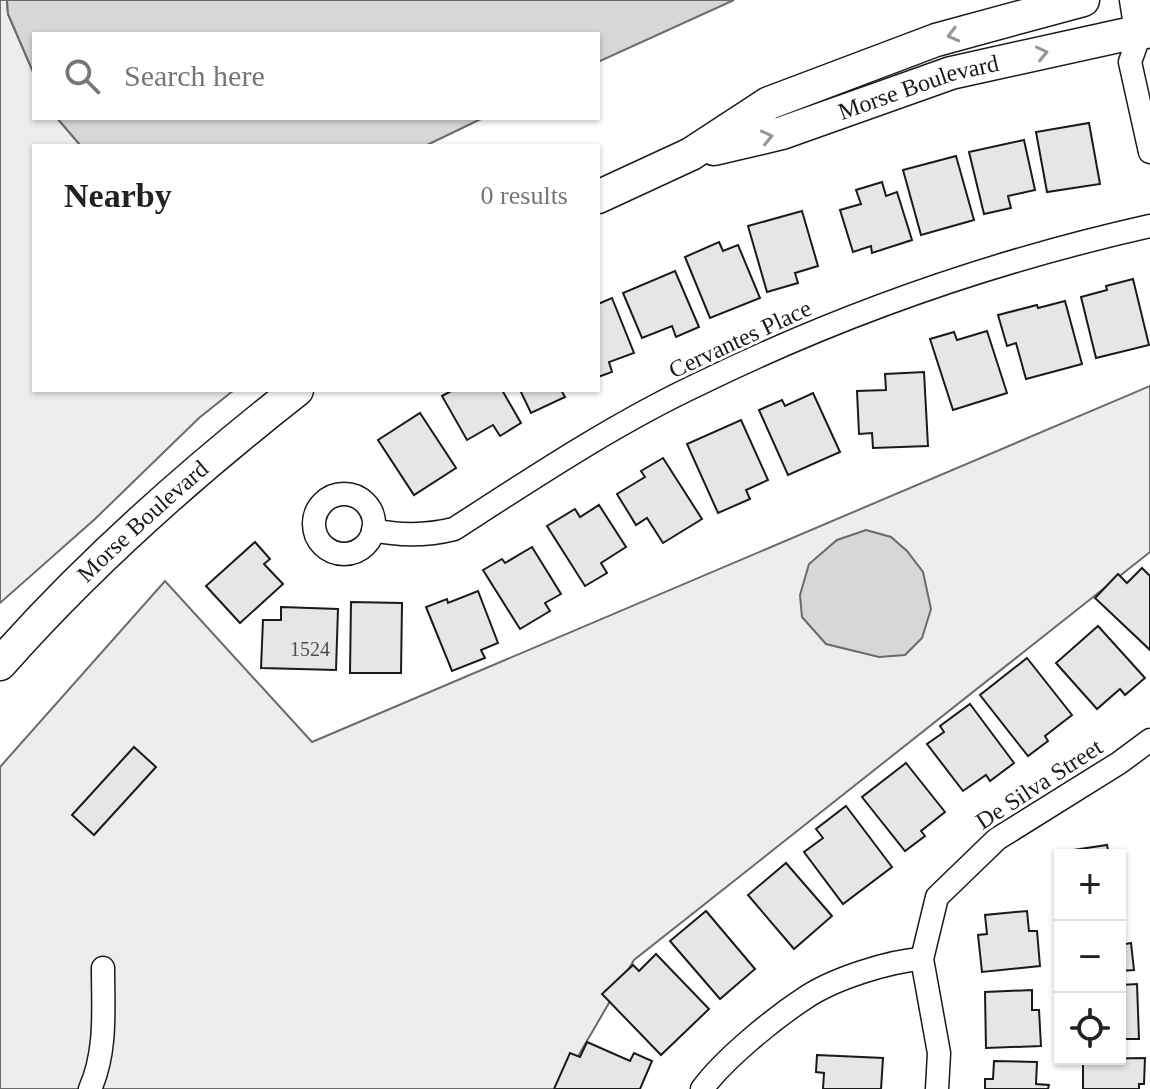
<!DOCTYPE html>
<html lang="en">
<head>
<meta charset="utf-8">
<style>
	body { margin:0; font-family:"Times New Roman",serif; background:#f6f6f6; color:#222 }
	.controls { position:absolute; right:24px; bottom:24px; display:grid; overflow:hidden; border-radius:0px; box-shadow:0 2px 6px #0004 }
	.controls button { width:72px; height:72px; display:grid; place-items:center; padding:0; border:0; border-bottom:2px solid #e0e0e0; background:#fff; color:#222; font:40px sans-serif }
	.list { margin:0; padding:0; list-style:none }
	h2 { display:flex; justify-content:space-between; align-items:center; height:104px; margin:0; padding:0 32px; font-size:34px }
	h2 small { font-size:26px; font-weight:400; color:#767676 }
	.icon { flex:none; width:44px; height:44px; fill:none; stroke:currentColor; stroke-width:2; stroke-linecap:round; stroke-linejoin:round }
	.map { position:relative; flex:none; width:1150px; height:1089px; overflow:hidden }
	.search { position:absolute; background:#fff; box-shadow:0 2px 6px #0004; left:32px; top:32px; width:568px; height:88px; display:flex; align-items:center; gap:20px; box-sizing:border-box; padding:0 28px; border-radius:0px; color:#767676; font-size:30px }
	.panel { position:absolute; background:#fff; box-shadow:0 2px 6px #0004; left:32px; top:144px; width:568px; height:248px; border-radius:0px }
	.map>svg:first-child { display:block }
</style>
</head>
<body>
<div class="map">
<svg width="1150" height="1089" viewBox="0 0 1150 1089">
	<rect width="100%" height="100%" fill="#fff"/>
	<g fill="#ededed" stroke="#6a6a6a" stroke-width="2">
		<polygon points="0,0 7,0 8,14 34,74 34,118 57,118 81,146 34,146 34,390 234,390 199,418 95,519 0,603"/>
		<polygon points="1150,386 1150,552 634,960 559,1089 0,1089 0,767 165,581 312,742"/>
	</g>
	<g fill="#d7d7d7" stroke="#6a6a6a" stroke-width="2">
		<polygon points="7,0 734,0 598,62 598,34 34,34 34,74 8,14"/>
		<polygon points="57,118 483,118 425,146 81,146"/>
		<polygon points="866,530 891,537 907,551 923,572 931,609 922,638 905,655 879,657 826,644 802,617 800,595 809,564 837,540"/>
	</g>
	<g fill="#e6e6e6" stroke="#1a1a1a" stroke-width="2">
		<polygon points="1089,123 1100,184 1047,192 1036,132"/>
		<polygon points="1024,140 1035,190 1008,196 1011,208 984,214 969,152"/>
		<polygon points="956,156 974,220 921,235 903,170"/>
		<polygon points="882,182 886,196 897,192 912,240 872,253 871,246 853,252 840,210 861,204 856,190"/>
		<polygon points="802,211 818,266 795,273 798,283 767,292 748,226"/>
		<polygon points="719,242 723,251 738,245 760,298 710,318 685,257"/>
		<polygon points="675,271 699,327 676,337 672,326 642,338 623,293"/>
		<polygon points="1133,279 1149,345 1096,358 1081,297 1107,290 1106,286"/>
		<polygon points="612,298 634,353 609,362 612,372 598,377 598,304"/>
		<polygon points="1065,301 1082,364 1026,379 1016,343 1007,346 998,315 1037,305 1038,308"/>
		<polygon points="987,331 1007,393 953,410 930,339 954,332 957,340"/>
		<polygon points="924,372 928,446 873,448 872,433 859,434 857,391 886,390 885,374"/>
		<polygon points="453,390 502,390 521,423 500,436 493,425 467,440 442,396"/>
		<polygon points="520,390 561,390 565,397 531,413"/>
		<polygon points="813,393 840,452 788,475 759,410 782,400 785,406"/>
		<polygon points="420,413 456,468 414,495 378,440"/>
		<polygon points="741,420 768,480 746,490 750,499 718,513 687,444"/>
		<polygon points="663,458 702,519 663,543 647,518 636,525 617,494 645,477 641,471"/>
		<polygon points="599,505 626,547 601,563 607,573 585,586 547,526 575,509 580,517"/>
		<polygon points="255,542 270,559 264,564 283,584 240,623 206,586"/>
		<polygon points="532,547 561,594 545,603 550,611 520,629 483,570 502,559 505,563"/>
		<polygon points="1142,568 1150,576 1150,650 1095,598 1118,574 1127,583"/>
		<polygon points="478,591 498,643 481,650 485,658 452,671 426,607 447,599 448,603"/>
		<polygon points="351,602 402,603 401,673 350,673"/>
		<polygon points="281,607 338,609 336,670 261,668 263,620 281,620"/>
		<polygon points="1098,626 1145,678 1125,695 1120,689 1097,709 1056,663"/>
		<polygon points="1027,658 1072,715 1045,736 1048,741 1028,756 980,695"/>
		<polygon points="970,704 1014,763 990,781 986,775 963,791 927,744 944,732 940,726"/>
		<polygon points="134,747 156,767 94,835 72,815"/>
		<polygon points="906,763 945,812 921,831 925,836 905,851 862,797"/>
		<polygon points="846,806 892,867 843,904 804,852 823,838 816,829"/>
		<polygon points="1107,845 1109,855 1067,855 1066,851"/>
		<polygon points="786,863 832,916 794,949 748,895"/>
		<polygon points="706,911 755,969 720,999 670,941"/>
		<polygon points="1027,911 1029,931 1037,931 1040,966 982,972 978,935 987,934 985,915"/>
		<polygon points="1131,943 1134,970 1120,971 1120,945"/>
		<polygon points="656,954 709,1009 661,1055 602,994 633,965 639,971"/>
		<polygon points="1137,984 1139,1039 1120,1039 1120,985"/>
		<polygon points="1032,990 1032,1010 1039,1010 1041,1046 986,1048 985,992"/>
		<polygon points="587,1042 630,1061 634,1053 652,1061 640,1089 554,1089 570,1053 580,1057"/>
		<polygon points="817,1055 883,1058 881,1089 823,1089 824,1073 816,1072"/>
		<polygon points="1145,1058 1144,1084 1139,1084 1139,1089 1083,1089 1083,1059"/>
		<polygon points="994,1061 1037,1062 1036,1084 1049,1085 1048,1089 985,1089 985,1079 993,1079"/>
	</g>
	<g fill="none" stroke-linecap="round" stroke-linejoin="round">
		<defs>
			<g id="street">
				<polyline points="1147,37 1141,31 1130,62 1150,152"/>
				<circle cx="344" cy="524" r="30"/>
				<path d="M373,530C401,536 426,536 454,529C533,478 614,424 699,384C842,314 994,261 1150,226"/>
				<path d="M90,1089C107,1051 103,1009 103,968"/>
				<path d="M702,1089C724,1059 773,1019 805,998C833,979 889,961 922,959"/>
				<polyline points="937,1089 939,1053 922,959 937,897 997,839 1119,763 1150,740"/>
			</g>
			<g id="secondary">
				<polyline points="1136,0 1141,31"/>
				<path id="s1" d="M714,149L782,133L951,73L1150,29"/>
				<polyline points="598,197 691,154 769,103 936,40 1083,0"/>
				<path id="s2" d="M0,664C89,563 191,473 297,390"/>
			</g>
		</defs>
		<use href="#street" stroke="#1a1a1a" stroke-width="25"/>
		<use href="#secondary" stroke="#1a1a1a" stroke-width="35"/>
		<use href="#street" stroke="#fff" stroke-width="22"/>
		<use href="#secondary" stroke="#fff" stroke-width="32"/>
	</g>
	<defs><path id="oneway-chevron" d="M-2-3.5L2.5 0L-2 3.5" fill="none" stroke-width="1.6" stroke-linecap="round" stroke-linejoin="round" transform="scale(2)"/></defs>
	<g stroke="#989898">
		<use href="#oneway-chevron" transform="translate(953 35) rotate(165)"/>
		<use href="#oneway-chevron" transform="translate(1042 53) rotate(-13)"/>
		<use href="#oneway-chevron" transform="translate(767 137) rotate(-13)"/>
	</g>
	<g text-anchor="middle" stroke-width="6" stroke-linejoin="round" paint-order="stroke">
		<g font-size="20" fill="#4d4d4d">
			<text x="310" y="656">1524</text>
		</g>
		<g font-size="24" fill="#1a1a1a" stroke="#fff">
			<text dy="8" stroke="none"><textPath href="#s1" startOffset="214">Morse Boulevard</textPath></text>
			<text transform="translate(740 339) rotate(-25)" y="8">Cervantes Place</text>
			<text dy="8" stroke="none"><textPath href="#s2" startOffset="202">Morse Boulevard</textPath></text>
			<text transform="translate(1039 784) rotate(-33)" y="8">De Silva Street</text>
		</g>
	</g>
</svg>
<div class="controls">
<button>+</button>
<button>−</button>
<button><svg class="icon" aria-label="locate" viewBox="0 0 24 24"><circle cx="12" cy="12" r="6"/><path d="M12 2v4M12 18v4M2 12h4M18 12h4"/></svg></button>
</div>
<div class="search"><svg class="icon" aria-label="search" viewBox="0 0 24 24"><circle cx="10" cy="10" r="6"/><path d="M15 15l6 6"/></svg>Search here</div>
<section class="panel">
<h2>Nearby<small>0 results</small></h2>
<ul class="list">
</ul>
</section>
</div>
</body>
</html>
